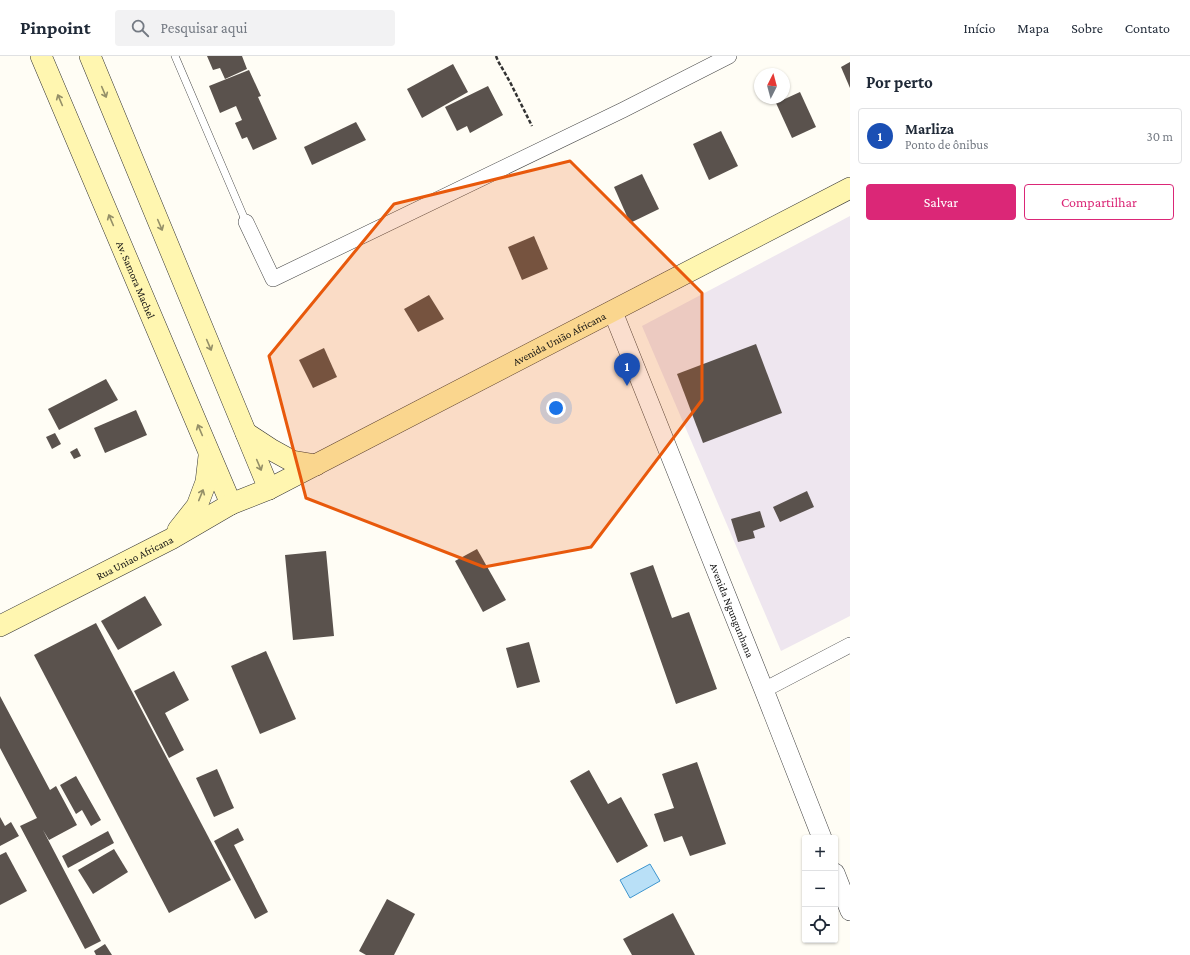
<!DOCTYPE html>
<html lang="pt">
<head>
<meta charset="utf-8">
<style>
	body { margin:0; font-family:"Crimson Pro",serif; background:#f2f2f3; color:#1f2937 }
	.controls { position:absolute; right:12px; bottom:12px; display:grid; overflow:hidden; border-radius:4px; box-shadow:0 1px 3px #0004 }
	.controls button { width:36px; height:36px; display:grid; place-items:center; padding:0; border:0; border-bottom:1px solid #e0e1e3; background:#fff; color:#1f2937; font:20px sans-serif }
	.compass { position:absolute; left:754px; top:12px; width:36px; height:36px; border-radius:50%; background:#fff; box-shadow:0 1px 3px #0004; rotate:6deg }
	.you { position:absolute; left:556px; top:352px; width:14px; height:14px; margin:-10px; border:3px solid #fff; border-radius:50%; background:#1a73e8; box-shadow:0 0 0 6px #1a73e833 }
	.badge { display:grid; place-items:center; width:26px; height:26px; border-radius:50%; background:#db2777; color:#fff; font-size:13px; font-weight:700 }
	.pin { position:absolute; translate:-50% -33px; filter:drop-shadow(0 1px 2px #0008) }
	.pin::after { content:''; position:absolute; top:21px; width:14px; height:12px; background:inherit; clip-path:polygon(0 0,100% 0,50% 100%) }
	.list { margin:0; padding:0; list-style:none }
	h2 { display:flex; justify-content:space-between; align-items:center; height:52px; margin:0; padding:0 16px; font-size:17px }
	h2 small { font-size:13px; font-weight:400; color:#747a83 }
	.list li { display:grid; grid-template-columns:26px 1fr auto; gap:12px; align-items:center; box-sizing:border-box; height:56px; margin:0 8px 8px; padding:0 8px; border:1px solid #e0e1e3; border-radius:4px }
	.list b { display:block; font-size:15px; white-space:nowrap }
	.list p { margin:0; font-size:13px; white-space:nowrap; color:#747a83 }
	.list em { font-size:13px; font-style:normal; color:#747a83 }
	.actions { display:flex; gap:8px; padding:12px 16px }
	.actions a { flex:1; padding:9px 0; border:1px solid #db2777; border-radius:4px; text-align:center; font-size:14px; color:#db2777 }
	.actions .main { background:#db2777; color:#fff }
	.icon { flex:none; width:22px; height:22px; fill:none; stroke:currentColor; stroke-width:2; stroke-linecap:round; stroke-linejoin:round }
	.map { position:relative; flex:none; width:850px; height:899px; overflow:hidden }
	header { display:flex; align-items:center; gap:24px; box-sizing:border-box; height:56px; padding:0 20px; background:#fff; border-bottom:1px solid #e0e1e3 }
	header strong { font-size:19px }
	nav { display:flex; gap:22px; margin-inline-start:auto; font-size:14px }
	.search { width:280px; height:36px; background:#f2f2f3; display:flex; align-items:center; gap:10px; box-sizing:border-box; padding:0 14px; border-radius:4px; color:#747a83; font-size:15px }
	main { display:flex }
	aside { flex:1; background:#fff }
	.map>svg:first-child { display:block }
</style>
</head>
<body>
<header>
<strong>Pinpoint</strong>
<div class="search"><svg class="icon" aria-label="search" viewBox="0 0 24 24"><circle cx="10" cy="10" r="6"/><path d="M15 15l6 6"/></svg>Pesquisar aqui</div>
<nav><a>Início</a><a>Mapa</a><a>Sobre</a><a>Contato</a></nav>
</header>
<main>
<div class="map">
<svg width="850" height="899" viewBox="0 0 850 899">
	<rect width="100%" height="100%" fill="#fffdf5"/>
	<polygon fill="#eee6ef" points="850,160 850,560 781,595 642,270"/>
	<polygon fill="#b9e0f7" stroke="#3f96cf" points="650,808 660,825 630,842 620,824"/>
	<g fill="#5a524d">
		<polygon points="207,0 242,0 247,13 225,23 220,12 213,14"/>
		<polygon points="850,6 850,32 841,11"/>
		<polygon points="453,8 468,36 422,62 407,33"/>
		<polygon points="249,14 261,40 258,41 277,83 253,94 247,81 242,83 235,67 242,64 236,50 220,57 209,30"/>
		<polygon points="488,30 503,59 470,77 467,70 457,75 445,51"/>
		<polygon points="800,36 816,71 792,82 776,47"/>
		<polygon points="356,66 366,84 312,109 304,91"/>
		<polygon points="721,75 738,110 709,124 693,88"/>
		<polygon points="642,118 659,153 630,167 614,131"/>
		<polygon points="534,180 548,213 522,224 508,191"/>
		<polygon points="429,239 444,263 418,276 404,253"/>
		<polygon points="756,288 782,357 703,387 677,318"/>
		<polygon points="324,292 337,321 313,332 299,304"/>
		<polygon points="106,323 118,344 59,374 48,353"/>
		<polygon points="136,354 147,379 105,397 94,372"/>
		<polygon points="55,377 61,388 52,393 46,381"/>
		<polygon points="77,392 81,400 74,403 70,396"/>
		<polygon points="807,435 814,451 780,466 773,451"/>
		<polygon points="760,455 765,471 753,475 755,482 738,486 731,463"/>
		<polygon points="477,493 506,544 483,556 455,505"/>
		<polygon points="326,495 334,580 293,584 285,499"/>
		<polygon points="653,509 672,562 689,556 717,633 676,648 630,517"/>
		<polygon points="145,540 162,569 118,594 101,565"/>
		<polygon points="96,567 231,824 169,857 34,599"/>
		<polygon points="529,586 540,626 517,632 506,592"/>
		<polygon points="266,595 296,663 260,678 231,610"/>
		<polygon points="174,615 189,644 165,657 184,694 169,702 134,635"/>
		<polygon points="0,640 50,734 56,730 77,769 49,784 43,774 101,885 85,893 20,770 37,762 0,692"/>
		<polygon points="697,706 726,788 690,800 682,780 664,786 654,758 674,752 662,718"/>
		<polygon points="217,713 234,752 214,761 196,722"/>
		<polygon points="589,714 608,748 621,741 648,790 617,807 570,725"/>
		<polygon points="76,720 101,764 91,770 82,754 76,758 60,729"/>
		<polygon points="0,761 5,770 11,766 19,780 0,790"/>
		<polygon points="238,772 244,784 234,789 268,856 255,863 214,785"/>
		<polygon points="108,775 114,787 68,812 62,800"/>
		<polygon points="114,793 128,816 93,838 78,814"/>
		<polygon points="6,796 27,835 0,849 0,799"/>
		<polygon points="387,843 415,858 394,899 366,899 359,895"/>
		<polygon points="673,857 695,899 632,899 623,883"/>
		<polygon points="105,888 112,899 96,899 94,895"/>
	</g>
	<g fill="none" stroke-linecap="round" stroke-linejoin="round">
		<defs>
			<polyline id="service" points="175,0 246,166"/>
			<g id="minor">
				<polyline points="246,166 273,223 623,54 729,0"/>
				<polyline points="764,634 850,589"/>
			</g>
			<g id="tertiary">
				<path id="s1" d="M613,256L764,634L822,782"/>
				<polyline points="835,817 850,855"/>
			</g>
			<g id="secondary">
				<path id="s2" d="M41,0L231,448"/>
				<polyline points="90,0 269,433"/>
				<polyline points="246,377 272,394 292,405 316,409"/>
				<polyline points="178,474 197,450 206,426 209,400"/>
				<path id="s3" d="M0,570L171,483L231,448L269,433L850,132"/>
			</g>
		</defs>
		<use href="#service" stroke="#444" stroke-width="8"/>
		<use href="#minor" stroke="#444" stroke-width="16"/>
		<use href="#tertiary" stroke="#444" stroke-width="20"/>
		<use href="#secondary" stroke="#333" stroke-width="22"/>
		<polyline stroke="#333" stroke-width="2.5" stroke-dasharray="4 2" stroke-linecap="butt" points="496,0 498,5 510,26 532,70"/>
		<use href="#service" stroke="#fff" stroke-width="7"/>
		<use href="#minor" stroke="#fff" stroke-width="15"/>
		<use href="#tertiary" stroke="#fff" stroke-width="19"/>
		<use href="#secondary" stroke="#fff6b0" stroke-width="21"/>
	</g>
	<defs><path id="oneway-shaft" d="M-6 0H5M1.5-3L5.5 0L1.5 3" fill="none" stroke-width="1.6" stroke-linecap="round" stroke-linejoin="round"/></defs>
	<g stroke="#948f68">
		<use href="#oneway-shaft" transform="translate(104 36) rotate(67)"/>
		<use href="#oneway-shaft" transform="translate(60 44) rotate(-113)"/>
		<use href="#oneway-shaft" transform="translate(111 164) rotate(-113)"/>
		<use href="#oneway-shaft" transform="translate(160 169) rotate(67)"/>
		<use href="#oneway-shaft" transform="translate(209 289) rotate(67)"/>
		<use href="#oneway-shaft" transform="translate(200 374) rotate(-113)"/>
		<use href="#oneway-shaft" transform="translate(259 409) rotate(67)"/>
		<use href="#oneway-shaft" transform="translate(201 439) rotate(-68)"/>
	</g>
	<path fill="#e8590c" fill-opacity="0.2" stroke="#e8590c" stroke-width="3" stroke-linejoin="round" d="M570,105L702,237V344L591,491L484,511L306,442L269,300L394,148Z"/>
	<g text-anchor="middle" stroke-width="4" stroke-linejoin="round" paint-order="stroke">
		<g font-size="11" fill="#111" stroke="#fff">
			<text dy="4" stroke="none"><textPath href="#s2" startOffset="243">Av. Samora Machel</textPath></text>
			<text dy="4" stroke="none"><textPath href="#s3" startOffset="629">Avenida União Africana</textPath></text>
			<text dy="4" stroke="none"><textPath href="#s3" startOffset="151">Rua Uniao Africana</textPath></text>
			<text dy="4" stroke="none"><textPath href="#s1" startOffset="321">Avenida Ngungunhana</textPath></text>
		</g>
	</g>
</svg>
<div class="controls">
<button>+</button>
<button>−</button>
<button><svg class="icon" aria-label="locate" viewBox="0 0 24 24"><circle cx="12" cy="12" r="6"/><path d="M12 2v4M12 18v4M2 12h4M18 12h4"/></svg></button>
</div>
<svg class="compass" viewBox="-18 -18 36 36"><path d="M0-13l5 13h-10z" fill="#e53935"/><path d="M0 13l5-13h-10z" fill="#747a83"/></svg>
<div class="you"></div>
<div class="pin badge" style="left:627px;top:330px;background:#1a4fb4">1</div>
</div>
<aside>
<h2>Por perto<small></small></h2>
<ul class="list">
<li><span class="badge" style="background:#1a4fb4">1</span><div><b>Marliza</b><p>Ponto de ônibus</p></div><em>30 m</em></li>
</ul>
<div class="actions"><a class="main">Salvar</a><a>Compartilhar</a></div>
</aside>
</main>
</body>
</html>
